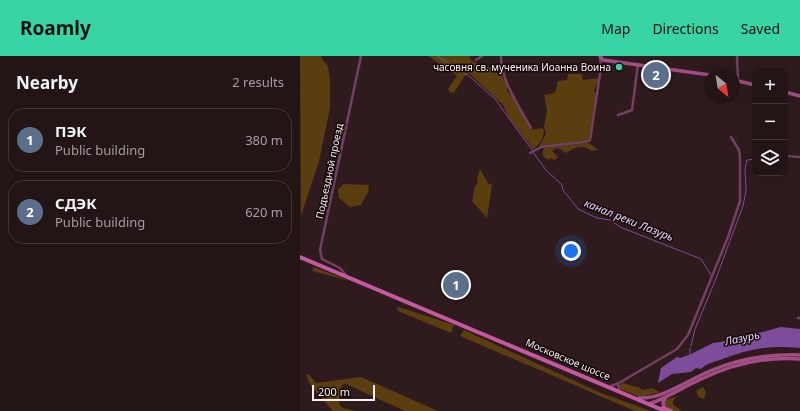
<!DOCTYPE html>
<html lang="en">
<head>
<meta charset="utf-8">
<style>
	body { margin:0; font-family:"Noto Sans",sans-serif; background:#2f2123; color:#f1f3f6 }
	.controls { position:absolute; right:12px; top:12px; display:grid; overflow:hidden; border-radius:8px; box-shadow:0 4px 16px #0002 }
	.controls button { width:36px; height:36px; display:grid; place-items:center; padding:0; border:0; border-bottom:1px solid #403335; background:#231416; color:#f1f3f6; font:20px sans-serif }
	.compass { position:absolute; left:404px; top:12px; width:36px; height:36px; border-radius:50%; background:#231416; box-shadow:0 4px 16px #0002; rotate:150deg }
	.scale { position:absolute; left:12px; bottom:10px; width:63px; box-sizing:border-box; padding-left:4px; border:2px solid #feeff0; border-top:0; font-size:11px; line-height:14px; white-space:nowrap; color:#feeff0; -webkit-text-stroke:3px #110809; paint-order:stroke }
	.you { position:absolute; left:271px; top:195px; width:14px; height:14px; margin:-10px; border:3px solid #fff; border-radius:50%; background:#1a73e8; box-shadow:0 0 0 6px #1a73e833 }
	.badge { display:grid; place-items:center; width:26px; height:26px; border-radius:50%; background:#39d4a5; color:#fff; font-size:13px; font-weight:700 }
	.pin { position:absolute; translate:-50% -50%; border:2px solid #fff; box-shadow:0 1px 4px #0006 }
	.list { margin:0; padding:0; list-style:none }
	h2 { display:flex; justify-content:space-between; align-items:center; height:52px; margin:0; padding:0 16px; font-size:17px }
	h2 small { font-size:13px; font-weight:400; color:#a39ea1 }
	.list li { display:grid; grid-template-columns:26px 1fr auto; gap:12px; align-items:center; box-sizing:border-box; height:64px; margin:0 8px 8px; padding:0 8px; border:1px solid #403335; border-radius:16px }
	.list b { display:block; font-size:15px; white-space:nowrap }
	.list p { margin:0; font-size:13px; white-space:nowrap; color:#a39ea1 }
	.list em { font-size:13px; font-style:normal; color:#a39ea1 }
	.icon { flex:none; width:22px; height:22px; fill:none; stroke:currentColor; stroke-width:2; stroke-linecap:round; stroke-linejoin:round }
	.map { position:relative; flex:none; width:500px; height:355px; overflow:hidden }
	header { display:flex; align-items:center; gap:24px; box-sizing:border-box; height:56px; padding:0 20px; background:#39d4a5; color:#111 }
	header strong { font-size:19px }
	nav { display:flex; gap:22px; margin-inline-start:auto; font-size:14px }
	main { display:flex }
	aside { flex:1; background:#231416 }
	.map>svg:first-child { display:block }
</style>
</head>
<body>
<header>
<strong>Roamly</strong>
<nav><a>Map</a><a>Directions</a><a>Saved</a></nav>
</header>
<main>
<aside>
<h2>Nearby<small>2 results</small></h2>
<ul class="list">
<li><span class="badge" style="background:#5c6f8a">1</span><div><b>ПЭК</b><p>Public building</p></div><em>380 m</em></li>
<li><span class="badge" style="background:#5c6f8a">2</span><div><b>СДЭК</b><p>Public building</p></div><em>620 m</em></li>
</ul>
</aside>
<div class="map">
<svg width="500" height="355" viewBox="0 0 500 355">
	<rect width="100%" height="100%" fill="#2f1b1d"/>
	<g fill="#5a3e10">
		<polygon points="0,0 21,0 22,3 28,10 30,24 30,52 19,105 1,160"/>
		<path d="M128,0H171L169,2C177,9 187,13 197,11L207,29V35L215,43L231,74L242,72L244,74C244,81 240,89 233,93L208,60L203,49L169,17L164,21L154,37L150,36L148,33L157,20Z"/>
		<polygon points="268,18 282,18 283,24 299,22 294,35 296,38 289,82 286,85 239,91 246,78 244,71 247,54 244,39 255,37 258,25 267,24"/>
		<path d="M289,87L298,94L291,95C282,87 274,92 266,97L258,92L254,93L252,95L258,101L257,102L254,104L250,102L248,104L243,100V94L245,92Z"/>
		<polygon points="180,113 188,127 192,129 187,162 172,145 175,130 178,127 177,123"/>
		<polygon points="44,128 69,129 68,136 61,149 50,151 39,142 38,133"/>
		<polygon points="14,211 50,225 12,215"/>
		<polygon points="97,251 105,253 154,269 151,277 98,255"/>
		<polygon points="164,274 301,337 351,355 335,355 160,280"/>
		<polygon points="8,318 16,327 61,321 138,355 105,355 46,328 42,329 39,348 43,352 56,355 33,355 11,330 6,319"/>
		<polygon points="323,327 340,332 342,334 352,332 360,336 340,341 320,333 318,330"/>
		<polygon points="403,331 406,336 404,343 399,341 396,335"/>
		<polygon points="377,340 373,345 373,348 381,355 374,355 365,351 364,345"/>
	</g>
	<path fill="#7d4c9a" d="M481,271L500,273V292C469,289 448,293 420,304C413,306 406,308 401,313L396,312L391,316L372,318L358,327L361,312L377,301L380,302L391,298L413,287L433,284Z"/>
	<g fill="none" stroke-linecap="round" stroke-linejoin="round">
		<g stroke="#7d4c9a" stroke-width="1">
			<polyline points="137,0 169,20 195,43 232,94"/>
			<polyline points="233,96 246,114 262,129 263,134 278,153 297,162 310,164 320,171 401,203 411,219"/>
			<polyline points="485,104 487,104"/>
			<polyline points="391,290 395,273 415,225 443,150 446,134 445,112 447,104 455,103"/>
			<polyline points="390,299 390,292"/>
		</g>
		<g stroke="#744061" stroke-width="2.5">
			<path d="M201,0C200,23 220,52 231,72"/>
			<polyline points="437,0 438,24"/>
			<polyline points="176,4 182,0"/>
			<polyline points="318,59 332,54 338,8"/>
			<polyline points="230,97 241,91 285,86 290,84 301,11 300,2"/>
			<polyline points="485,100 500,101"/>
			<polyline points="46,219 40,212 22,203 20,194 61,0"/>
			<polyline points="498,262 500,262"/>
			<polyline points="318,328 319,333"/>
			<polyline points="311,330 319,327 377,293 388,279 428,181 440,145 440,102 439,94 431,81"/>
		</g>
		<g stroke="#a14e84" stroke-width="3.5">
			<polyline points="300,0 303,4 410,19"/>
			<polyline points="434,24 455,29"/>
			<polyline points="485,36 500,40"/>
			<path d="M339,342C363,343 388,324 410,315C438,303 469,298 500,299"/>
			<path d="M349,348C366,342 382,332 399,324C430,309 465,300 500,303"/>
			<polyline points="364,352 363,346 366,341"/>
		</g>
		<g stroke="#c559a0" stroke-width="4">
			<polyline points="0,201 365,355"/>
			<polyline points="363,352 371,355"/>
		</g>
	</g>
	<circle fill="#39d4a5" stroke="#110809" stroke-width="1.5" cx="319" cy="11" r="4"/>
	<g text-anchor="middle" stroke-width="3" stroke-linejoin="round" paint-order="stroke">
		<g font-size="10" fill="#feeff0" stroke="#110809" text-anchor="end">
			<text x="311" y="15">часовня св. мученика Иоанна Воина</text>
		</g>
		<g font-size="10" fill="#feeff0" stroke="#110809">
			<text transform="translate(29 115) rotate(-78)" y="4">Подъездной проезд</text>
			<text transform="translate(268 303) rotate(23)" y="4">Московское шоссе</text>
		</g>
		<g font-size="11" font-style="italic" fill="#ebd2fd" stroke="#110809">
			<text transform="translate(329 164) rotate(22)" y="4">канал реки Лазурь</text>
			<text transform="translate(442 282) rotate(-12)" y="4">Лазурь</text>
		</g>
	</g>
</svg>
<div class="controls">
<button>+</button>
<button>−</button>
<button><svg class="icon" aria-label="layers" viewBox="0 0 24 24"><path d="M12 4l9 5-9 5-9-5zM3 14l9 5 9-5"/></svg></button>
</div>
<svg class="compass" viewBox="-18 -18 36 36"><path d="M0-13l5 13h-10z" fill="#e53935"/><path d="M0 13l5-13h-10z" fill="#a39ea1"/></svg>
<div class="scale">200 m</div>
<div class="you"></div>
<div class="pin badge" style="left:156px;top:229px;background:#5c6f8a">1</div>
<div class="pin badge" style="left:356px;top:19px;background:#5c6f8a">2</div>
</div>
</main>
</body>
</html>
